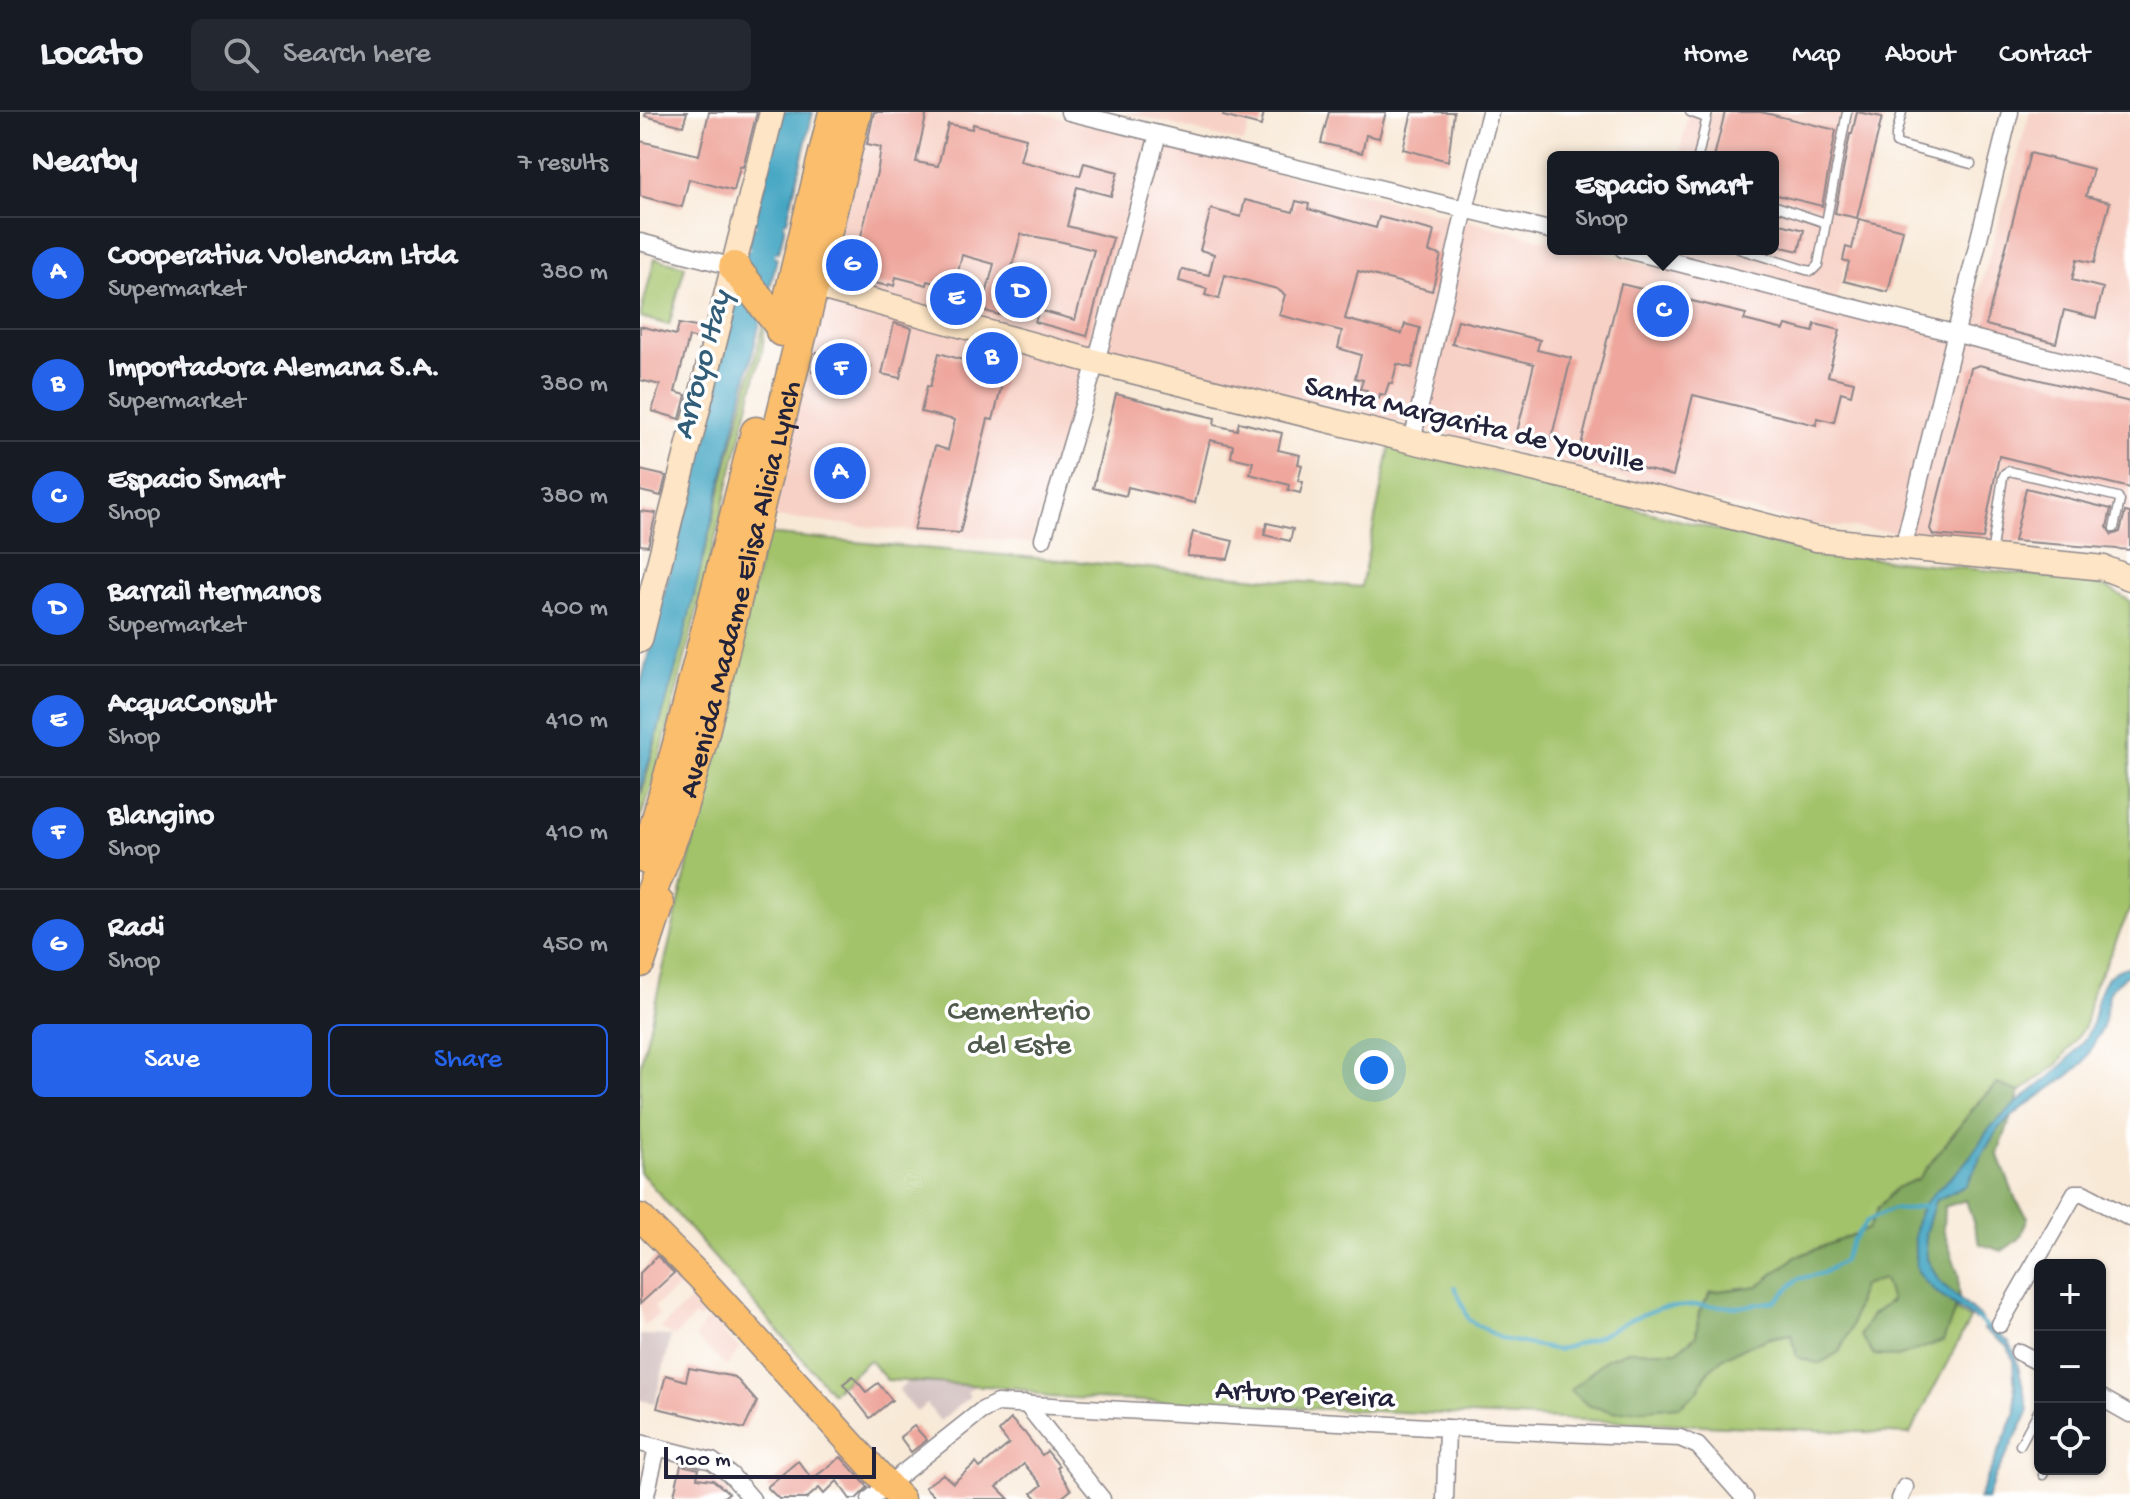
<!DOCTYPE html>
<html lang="en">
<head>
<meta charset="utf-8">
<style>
	body { margin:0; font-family:"Gochi Hand",sans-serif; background:#242831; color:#f1f3f6 }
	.controls { position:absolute; right:24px; bottom:24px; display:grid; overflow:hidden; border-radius:12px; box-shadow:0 2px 6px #0004 }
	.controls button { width:72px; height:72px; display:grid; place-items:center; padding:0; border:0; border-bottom:2px solid #363941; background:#171b24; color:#f1f3f6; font:40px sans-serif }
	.scale { position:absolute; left:24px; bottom:20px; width:212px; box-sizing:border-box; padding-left:8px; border:4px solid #22223b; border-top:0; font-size:22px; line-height:28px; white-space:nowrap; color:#22223b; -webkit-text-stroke:6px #fff; paint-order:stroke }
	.you { position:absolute; left:734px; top:958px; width:28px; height:28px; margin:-20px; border:6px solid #fff; border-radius:50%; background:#1a73e8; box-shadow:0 0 0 12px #1a73e833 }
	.badge { display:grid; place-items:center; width:52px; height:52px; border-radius:50%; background:#2563eb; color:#fff; font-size:26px; font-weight:700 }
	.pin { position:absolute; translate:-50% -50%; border:4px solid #fff; box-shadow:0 2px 8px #0006 }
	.popup { position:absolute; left:907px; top:39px; width:232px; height:104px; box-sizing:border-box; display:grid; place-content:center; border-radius:12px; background:#171b24; filter:drop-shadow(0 2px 6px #0005); font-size:26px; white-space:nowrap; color:#9ea1a6 }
	.popup b { font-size:30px; color:#f1f3f6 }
	.popup::after { content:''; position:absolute; left:50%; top:100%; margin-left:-16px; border:16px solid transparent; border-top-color:#171b24 }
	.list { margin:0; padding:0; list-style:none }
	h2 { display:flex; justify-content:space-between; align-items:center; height:104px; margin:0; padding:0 32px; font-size:34px }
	h2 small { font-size:26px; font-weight:400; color:#9ea1a6 }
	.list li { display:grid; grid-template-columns:52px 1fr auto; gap:24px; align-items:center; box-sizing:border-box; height:112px; padding:0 32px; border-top:2px solid #363941 }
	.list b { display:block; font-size:30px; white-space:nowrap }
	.list p { margin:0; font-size:26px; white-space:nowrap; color:#9ea1a6 }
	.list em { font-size:26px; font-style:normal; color:#9ea1a6 }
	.actions { display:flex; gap:16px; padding:24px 32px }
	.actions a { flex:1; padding:18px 0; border:2px solid #2563eb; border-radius:12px; text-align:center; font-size:28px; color:#2563eb }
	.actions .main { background:#2563eb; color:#fff }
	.icon { flex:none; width:44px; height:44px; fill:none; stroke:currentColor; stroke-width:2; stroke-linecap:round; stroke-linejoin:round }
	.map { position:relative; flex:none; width:1490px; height:1387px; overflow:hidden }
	header { display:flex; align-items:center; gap:48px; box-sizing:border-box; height:112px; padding:0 40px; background:#171b24; border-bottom:2px solid #363941 }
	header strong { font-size:38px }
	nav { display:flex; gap:44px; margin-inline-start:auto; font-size:28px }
	.search { width:560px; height:72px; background:#242831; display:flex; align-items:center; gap:20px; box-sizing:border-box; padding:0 28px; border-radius:12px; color:#9ea1a6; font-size:30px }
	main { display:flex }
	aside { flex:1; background:#171b24 }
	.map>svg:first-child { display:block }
</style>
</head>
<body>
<header>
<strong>Locato</strong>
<div class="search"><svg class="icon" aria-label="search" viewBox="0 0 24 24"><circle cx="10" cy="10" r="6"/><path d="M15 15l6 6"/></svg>Search here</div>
<nav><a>Home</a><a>Map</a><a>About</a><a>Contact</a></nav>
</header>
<main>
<aside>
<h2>Nearby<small>7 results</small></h2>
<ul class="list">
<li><span class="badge">A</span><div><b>Cooperativa Volendam Ltda</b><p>Supermarket</p></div><em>380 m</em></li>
<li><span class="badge">B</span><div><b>Importadora Alemana S.A.</b><p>Supermarket</p></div><em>380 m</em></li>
<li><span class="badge">C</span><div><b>Espacio Smart</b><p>Shop</p></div><em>380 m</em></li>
<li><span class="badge">D</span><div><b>Barrail Hermanos</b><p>Supermarket</p></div><em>400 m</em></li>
<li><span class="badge">E</span><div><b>AcquaConsult</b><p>Shop</p></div><em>410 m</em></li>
<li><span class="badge">F</span><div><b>Blangino</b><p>Shop</p></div><em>410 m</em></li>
<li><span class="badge">G</span><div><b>Radi</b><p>Shop</p></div><em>450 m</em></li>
</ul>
<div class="actions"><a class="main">Save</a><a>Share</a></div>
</aside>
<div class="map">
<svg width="1490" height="1387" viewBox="0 0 1490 1387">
	<rect width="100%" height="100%" fill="#fff"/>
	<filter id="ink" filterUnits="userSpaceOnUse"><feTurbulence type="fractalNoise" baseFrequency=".0125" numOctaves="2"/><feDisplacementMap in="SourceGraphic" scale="16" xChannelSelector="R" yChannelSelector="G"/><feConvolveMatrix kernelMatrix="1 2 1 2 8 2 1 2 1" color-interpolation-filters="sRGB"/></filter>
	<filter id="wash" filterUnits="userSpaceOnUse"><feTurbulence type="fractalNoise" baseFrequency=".006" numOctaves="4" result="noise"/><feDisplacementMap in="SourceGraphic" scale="32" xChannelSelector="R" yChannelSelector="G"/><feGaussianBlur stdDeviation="1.8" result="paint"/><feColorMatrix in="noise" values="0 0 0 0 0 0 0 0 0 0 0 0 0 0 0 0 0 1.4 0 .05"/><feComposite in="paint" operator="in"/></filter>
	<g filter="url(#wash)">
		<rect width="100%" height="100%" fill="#f8e9d7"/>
		<g fill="#f7d1c6">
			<polygon points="226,0 398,0 913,130 913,137 942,137 1014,155 1018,137 1133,137 1133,45 1039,45 1049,0 1247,0 1194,195 1326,226 1390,0 1490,0 1490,440 1168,412 451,234 391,431 132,405"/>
			<polygon points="483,0 613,0 604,31"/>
			<polygon points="39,1160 70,1195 59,1208 55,1204 34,1225 20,1216 52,1187 38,1175 14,1195 19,1203 4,1214 0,1193"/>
			<polygon points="79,1202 89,1214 82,1221 99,1236 87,1255 56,1226 67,1207 78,1216 73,1208"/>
		</g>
		<g fill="#d2bfbf">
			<polygon points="0,1223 31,1224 15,1291 0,1288"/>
			<polygon points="265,1265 335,1273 327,1280 330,1284 300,1309 287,1292 276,1300 259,1278 268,1269"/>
		</g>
		<g fill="#a3c36b" stroke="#627253" stroke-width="2">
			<polygon points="15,146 45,154 29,213 0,205"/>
			<polygon points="123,215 125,218 122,239 15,665 0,708 0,689"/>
			<path d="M750,334L1140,434L1181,441L1441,468L1468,476L1490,489V797L1467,849L1453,876L1445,914L1418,952L1380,980L1357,972L1339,989L1278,1067L1256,1076L1238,1096L1229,1117L1156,1145L1118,1174L1071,1180L1059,1200L1056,1224L1037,1239H988L966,1247L931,1279H1058C1061,1272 1065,1263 1070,1257C1091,1236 1123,1226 1152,1222L1157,1245L1179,1252L1199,1240L1210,1219L1222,1173L1245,1166L1251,1189L1232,1203L1303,1229L1315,1198L1330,1207L1270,1322L407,1285L378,1276L247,1268L229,1248L192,1281L0,1060V955L126,422L721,475Z"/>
		</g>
		<polygon fill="#82a95f" stroke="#52664d" stroke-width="2" points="1357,972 1380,980 1358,1042 1376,1088 1388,1105 1380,1126 1362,1139 1340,1132 1326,1088 1304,1095 1303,1117 1319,1164 1319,1187 1303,1229 1257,1245 1234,1243 1220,1223 1232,1203 1251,1189 1244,1167 1222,1173 1210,1219 1199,1240 1179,1252 1157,1245 1151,1222 1129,1226 1087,1243 1068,1259 1058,1279 1040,1294 974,1300 950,1294 930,1279 966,1247 988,1239 1037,1239 1056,1224 1059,1200 1071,1180 1118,1174 1156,1145 1228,1117 1238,1096 1256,1076 1278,1067 1339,990"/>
		<g fill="#44a6c3" stroke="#33647f" stroke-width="2">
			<polygon points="142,0 173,0 147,109 142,110 141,113 145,114 139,140 133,139 132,145 137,146 129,180 105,150 106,139 131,145 132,138 108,134 113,115 140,114 142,110 114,111"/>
			<polygon points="98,177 121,206 40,542 0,681 0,575 60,341"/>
			<path d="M1490,854V863L1485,864L1472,876L1469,882L1463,915L1444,950L1428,964L1380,998L1359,1016L1340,1046L1327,1073L1295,1089L1285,1122L1287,1147L1300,1170L1342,1207L1335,1208C1317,1195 1292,1181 1279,1161C1274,1152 1275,1141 1275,1132C1272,1085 1303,1079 1327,1048C1335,1039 1341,1028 1348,1018C1355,1010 1363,1004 1370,997C1389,979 1414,965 1430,945C1437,937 1447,925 1451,915C1460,886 1454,863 1490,854Z"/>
			<polygon points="1343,1217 1355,1219 1369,1231 1375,1241 1388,1297 1388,1301 1356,1363 1347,1387 1338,1387 1376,1300 1373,1248 1368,1235"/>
		</g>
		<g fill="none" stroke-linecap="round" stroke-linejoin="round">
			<g stroke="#44a6c3" stroke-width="4">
				<polyline points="815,1175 829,1208 862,1227 917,1238 955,1226 992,1207 1021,1196 1059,1193 1099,1195 1136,1189 1158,1167 1183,1161 1203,1149 1212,1129 1227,1109 1253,1097 1264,1098 1283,1094"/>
				<polyline points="1335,1205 1353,1220"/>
			</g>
			<polyline stroke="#44a6c3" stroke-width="26" points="113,176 139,75"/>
		</g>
		<g id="blocks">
			<g fill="#efa79d">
				<polygon points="6,0 47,0 43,14 5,4"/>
				<polygon points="69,0 117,0 103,55 100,54 94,79 49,67 42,95 0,84 0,29 59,43"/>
				<polygon points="234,0 287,0 276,50 298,54 308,12 332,17 333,12 386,26 380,49 440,64 444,51 478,60 471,84 437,75 427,114 473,126 447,224 395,210 399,198 435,208 454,138 423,130 381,122 359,203 342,198 354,152 322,143 314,176 288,169 287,173 256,165 254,174 249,172 248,174 195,162 203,128 219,132 238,56 241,35 227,32"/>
				<polygon points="584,0 624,0 621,14 583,4"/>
				<polygon points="689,0 746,0 739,26 726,23 722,41 681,31"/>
				<polygon points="772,0 814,0 808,49 763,37"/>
				<polygon points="1085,0 1121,0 1196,18 1182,94 1133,82 1133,45 1074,45"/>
				<polygon points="1217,0 1242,5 1217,106 1195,101 1210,22 1212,22"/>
				<polygon points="1390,41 1453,57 1446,84 1470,90 1454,151 1437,147 1432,168 1463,176 1456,206 1424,198 1416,231 1346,213"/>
				<polygon points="605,88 653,100 656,89 669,92 668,97 736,116 739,105 794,119 789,140 801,143 792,179 718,159 705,207 762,222 765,212 780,216 772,256 757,252 752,272 749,271 745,283 740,282 739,287 726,283 727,278 720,277 723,268 715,266 721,243 698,236 702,219 639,203 645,183 637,177 585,163 579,187 565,183 567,177 539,169 542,157 569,163 574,142 560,138 571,97 601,105"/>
				<polygon points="1219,107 1263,118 1248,180 1204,169 1209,150 1203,148 1206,135 1212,137"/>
				<polygon points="1133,110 1164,118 1159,139 1133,133"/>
				<polygon points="981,172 1106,202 1104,208 1144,218 1146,213 1173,220 1175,212 1200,218 1188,264 1214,270 1211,283 1201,280 1194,310 1177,306 1176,313 1053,283 1033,364 1001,356 1000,359 948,345 949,339 940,337"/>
				<polygon points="818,208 900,228 897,238 931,246 911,328 877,320 894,252 812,232"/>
				<polygon points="254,211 272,216 260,266 242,262"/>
				<polygon points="39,212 62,216 60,227 49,225 35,280 46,283 40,307 12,299 20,273 0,268 0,214 36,223"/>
				<polygon points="333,239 368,248 353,308 348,307 320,421 274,418 295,334 308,338 315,308 281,300 287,274 290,275 299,241 330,250"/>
				<polygon points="177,240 231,254 226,273 172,260"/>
				<polygon points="1339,253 1490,290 1490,376 1359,344 1343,427 1293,423 1290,417 1331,256"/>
				<polygon points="476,282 575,306 574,313 597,318 599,310 642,321 638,338 660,343 658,352 662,353 658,369 663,370 660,381 648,378 649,373 610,362 613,350 591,345 593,333 570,328 555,391 488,375 486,384 453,376"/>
				<polygon points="0,358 26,364 21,384 0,379"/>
				<polygon points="1386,376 1471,397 1467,415 1472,423 1480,420 1485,400 1490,401 1490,438 1374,429"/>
				<polygon points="0,399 16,401 8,434 0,433"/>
				<polygon points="627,411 653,417 650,429 624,423"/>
				<polygon points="553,420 593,429 588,447 547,444"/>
				<polygon points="17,1144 34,1161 0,1192 0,1161"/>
				<polygon points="49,1256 95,1265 117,1290 104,1317 17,1296 26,1263 46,1269"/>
				<polygon points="213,1264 226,1280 238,1271 252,1288 230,1306 203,1272"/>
				<polygon points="371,1307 383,1320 384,1320 402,1343 407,1339 419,1354 417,1356 431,1378 420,1387 398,1387 392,1381 402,1373 384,1352 357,1375 369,1387 297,1387 285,1375 303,1362 313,1371 336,1351 340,1356 369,1332 359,1319"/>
				<polygon points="274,1314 287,1328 271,1340 260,1325"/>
				<polygon points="201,1345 228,1375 216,1387 210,1387 197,1369 184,1382 179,1376 166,1387 139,1387 127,1375 158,1349 172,1367"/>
				<polygon points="41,1353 59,1357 57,1366 73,1368 89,1381 81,1387 33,1387"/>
			</g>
		</g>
	</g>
	<g filter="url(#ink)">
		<use href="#blocks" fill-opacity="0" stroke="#8d8689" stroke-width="2"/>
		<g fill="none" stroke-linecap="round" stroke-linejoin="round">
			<defs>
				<g id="lane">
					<polyline points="1050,0 1066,6"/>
					<polyline points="1262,0 1256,23 1256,31 1260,33 1331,52"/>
					<polyline points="1058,45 1068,0"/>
					<polyline points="1133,93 1186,111"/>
					<polyline points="1099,137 1166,158 1172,159 1178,153 1207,0"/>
					<polyline points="1351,443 1363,365 1365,361 1369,359 1478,385 1480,389 1474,416"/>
					<polyline points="1380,1333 1400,1296"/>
					<polyline points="1403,1363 1406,1357"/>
				</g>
				<g id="street">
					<polyline points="429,0 913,119"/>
					<polyline points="0,130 94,155"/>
					<polyline points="983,137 1490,266"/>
					<polyline points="772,329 825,97 850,0"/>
					<polyline points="403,427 456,250 518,22"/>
					<polyline points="1263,436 1370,0"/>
					<polyline points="1360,1212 1435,1081 1443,1081 1490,1106"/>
					<polyline points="1379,1240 1400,1251"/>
					<polyline points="1460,1285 1490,1302"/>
					<polyline points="386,1292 462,1387"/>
					<polyline points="0,1331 72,1349 91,1363 112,1387"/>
					<polyline points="5,1387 17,1336"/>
					<polyline points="230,1387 341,1299 357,1291 807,1316 1040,1326 1058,1334 1105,1387"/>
					<polyline points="805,1387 807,1316"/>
					<polyline points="1260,1387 1265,1375"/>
				</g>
				<g id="secondary">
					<polyline points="173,173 456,250 772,329 1031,389 1176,427 1464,456 1490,466"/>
					<polyline points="0,528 132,0"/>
				</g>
				<polyline id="primary" points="0,1105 60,1165 261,1387"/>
				<g id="highway">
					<polyline points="94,155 142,216"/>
					<polyline points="141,219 194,0"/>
					<polyline points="6,746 38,632 116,320"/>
					<path id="s1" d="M0,810L35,719L61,632L216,0"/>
					<polyline points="0,850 19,792"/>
				</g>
			</defs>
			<use href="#lane" stroke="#8d8689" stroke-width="11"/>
			<use href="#street" stroke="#8d8689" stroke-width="19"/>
			<use href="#secondary" stroke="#8d8689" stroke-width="27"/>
			<use href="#primary" stroke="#8d8689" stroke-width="29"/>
			<use href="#highway" stroke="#8d8689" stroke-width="33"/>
			<use href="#lane" stroke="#fff" stroke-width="8"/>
			<use href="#street" stroke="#fff" stroke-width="16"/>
			<use href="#secondary" stroke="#fde5c5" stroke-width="24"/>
			<use href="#primary" stroke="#fabe6d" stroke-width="26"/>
			<use href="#highway" stroke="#fabe6d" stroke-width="30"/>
		</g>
	</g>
	<g text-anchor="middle" stroke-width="7" stroke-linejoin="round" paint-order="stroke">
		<g font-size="30" fill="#22223b" stroke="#fff">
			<text transform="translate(835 310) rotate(13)" y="10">Santa Margarita de Youville</text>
			<text dy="10" stroke="none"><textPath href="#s1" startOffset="348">Avenida Madame Elisa Alicia Lynch</textPath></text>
			<text transform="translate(665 1280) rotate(3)" y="10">Arturo Pereira</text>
		</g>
		<g font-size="30" fill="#4f5a4c" stroke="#fff">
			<text x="379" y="907">Cementerio<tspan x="379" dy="34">del Este</tspan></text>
		</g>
		<g font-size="32" font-style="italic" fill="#315d78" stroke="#fff">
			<text transform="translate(59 252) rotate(-75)" y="11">Arroyo Itay</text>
		</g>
	</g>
</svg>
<div class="controls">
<button>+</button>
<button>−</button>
<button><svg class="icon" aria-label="locate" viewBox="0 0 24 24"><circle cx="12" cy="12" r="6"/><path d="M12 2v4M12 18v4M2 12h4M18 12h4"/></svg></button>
</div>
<div class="scale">100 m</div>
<div class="you"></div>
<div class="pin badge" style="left:200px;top:361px">A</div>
<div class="pin badge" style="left:352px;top:246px">B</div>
<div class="pin badge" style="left:1023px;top:199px">C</div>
<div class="popup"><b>Espacio Smart</b>Shop</div>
<div class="pin badge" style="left:381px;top:180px">D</div>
<div class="pin badge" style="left:316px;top:187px">E</div>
<div class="pin badge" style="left:201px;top:257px">F</div>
<div class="pin badge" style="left:212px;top:153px">G</div>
</div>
</main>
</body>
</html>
